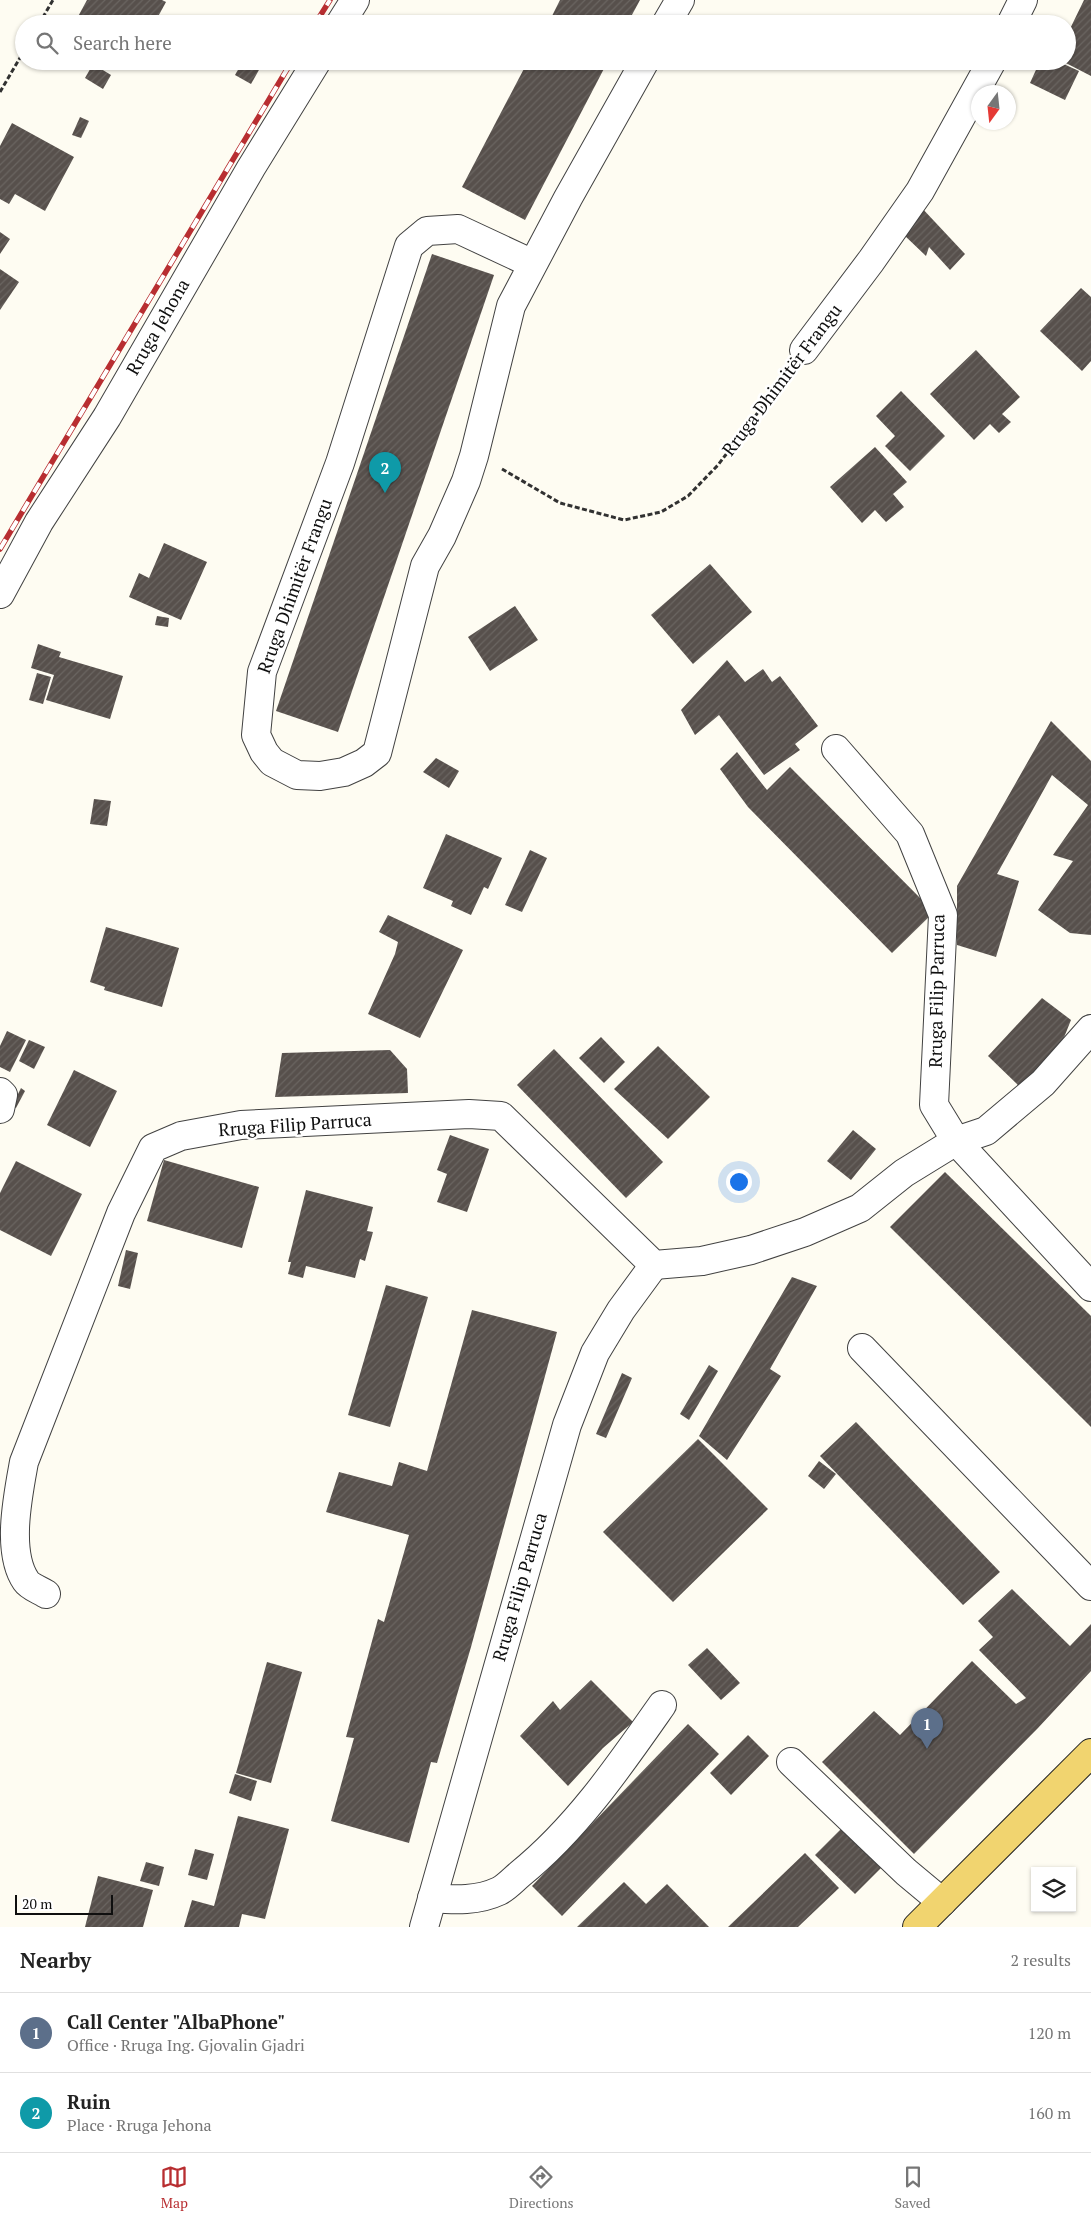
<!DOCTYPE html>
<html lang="en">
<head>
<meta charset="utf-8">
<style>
	body { margin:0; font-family:"PT Serif",serif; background:#f6f6f6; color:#222 }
	.controls { position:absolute; right:15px; bottom:15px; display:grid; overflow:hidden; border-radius:0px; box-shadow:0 1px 4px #0004 }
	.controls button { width:45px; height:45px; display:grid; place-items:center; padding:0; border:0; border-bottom:1px solid #e0e0e0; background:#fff; color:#222; font:25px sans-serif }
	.compass { position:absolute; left:971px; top:85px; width:45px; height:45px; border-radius:50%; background:#fff; box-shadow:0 1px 4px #0004; rotate:195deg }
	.scale { position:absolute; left:15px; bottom:12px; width:98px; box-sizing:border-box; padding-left:5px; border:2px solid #0f0f0f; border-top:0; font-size:14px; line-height:18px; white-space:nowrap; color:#0f0f0f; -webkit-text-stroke:4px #fff; paint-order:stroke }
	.you { position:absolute; left:738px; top:1181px; width:18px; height:18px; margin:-12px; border:4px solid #fff; border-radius:50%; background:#1a73e8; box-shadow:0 0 0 8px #1a73e833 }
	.badge { display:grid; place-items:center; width:32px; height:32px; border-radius:50%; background:#b82e31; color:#fff; font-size:16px; font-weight:700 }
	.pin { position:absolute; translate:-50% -41px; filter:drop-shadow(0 1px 2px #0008) }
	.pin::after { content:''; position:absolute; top:26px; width:18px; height:15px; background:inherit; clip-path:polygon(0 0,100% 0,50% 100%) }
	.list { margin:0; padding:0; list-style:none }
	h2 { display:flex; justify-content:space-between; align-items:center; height:65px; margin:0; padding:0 20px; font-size:21px }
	h2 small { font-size:16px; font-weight:400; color:#767676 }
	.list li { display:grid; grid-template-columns:32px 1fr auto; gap:15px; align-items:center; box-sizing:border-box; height:80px; padding:0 20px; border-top:1px solid #e0e0e0 }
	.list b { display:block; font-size:19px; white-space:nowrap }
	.list p { margin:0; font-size:16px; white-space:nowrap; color:#767676 }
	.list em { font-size:16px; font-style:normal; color:#767676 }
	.icon { flex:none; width:28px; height:28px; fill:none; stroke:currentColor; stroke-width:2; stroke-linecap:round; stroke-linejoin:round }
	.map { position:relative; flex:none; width:1091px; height:1927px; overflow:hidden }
	.search { position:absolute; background:#fff; box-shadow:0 1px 4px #0004; left:15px; right:15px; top:15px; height:55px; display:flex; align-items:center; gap:12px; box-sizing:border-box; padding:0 18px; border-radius:28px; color:#767676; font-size:19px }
	.sheet { height:225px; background:#fff }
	nav { display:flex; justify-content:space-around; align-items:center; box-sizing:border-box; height:70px; border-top:1px solid #e0e0e0; background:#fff; font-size:14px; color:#767676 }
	nav a { display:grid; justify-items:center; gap:2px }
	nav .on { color:#b82e31 }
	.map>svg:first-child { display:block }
</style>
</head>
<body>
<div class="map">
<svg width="1091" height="1927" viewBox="0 0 1091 1927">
	<defs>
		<pattern id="building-hatch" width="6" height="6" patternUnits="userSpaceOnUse" patternTransform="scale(1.25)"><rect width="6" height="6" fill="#57504c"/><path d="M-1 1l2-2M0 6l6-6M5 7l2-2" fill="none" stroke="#6a6561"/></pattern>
	</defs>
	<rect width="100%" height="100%" fill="#fefcf2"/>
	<g fill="url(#building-hatch)">
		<polygon points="87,0 162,0 166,2 154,24 74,24"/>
		<polygon points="560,0 640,0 627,24 548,24"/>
		<polygon points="1084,0 1091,0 1091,76 1062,61 1067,61 1067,35"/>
		<polygon points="118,61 133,61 130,68"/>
		<polygon points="243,61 264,61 251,84 235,75"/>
		<polygon points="528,61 608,61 525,220 462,187"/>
		<polygon points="1040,61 1057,61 1079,71 1065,100 1030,83"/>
		<polygon points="93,64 111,75 103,89 85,78"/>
		<polygon points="80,117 89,121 81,138 72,135"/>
		<polygon points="12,123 74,157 45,211 15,194 9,204 0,199 0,146"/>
		<polygon points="920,206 965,254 950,270 929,247 926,256 904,235"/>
		<polygon points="0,232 10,239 0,254"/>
		<polygon points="432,254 494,275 338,732 276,711"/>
		<polygon points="0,269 19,282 0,310"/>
		<polygon points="1081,288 1091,297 1091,361 1082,371 1040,331"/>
		<polygon points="976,350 1020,397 1002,414 1011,422 999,433 990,424 974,440 930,394"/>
		<polygon points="901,391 945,436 910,471 885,446 895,436 876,416"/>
		<polygon points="875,447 907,482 893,494 904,507 886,522 875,510 862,523 830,487"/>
		<polygon points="164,543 207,562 181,620 129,597 139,573 149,578"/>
		<polygon points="710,564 752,612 693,664 651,615"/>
		<polygon points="515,606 538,640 490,671 468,637"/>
		<polygon points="157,616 169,618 168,627 155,625"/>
		<polygon points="38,644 61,652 59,657 123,676 110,719 46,700 54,675 31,668"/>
		<polygon points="727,660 745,682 763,669 772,682 780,676 818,726 795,744 800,750 764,775 719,715 695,735 681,710"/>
		<polygon points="37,673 51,677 43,704 29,700"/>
		<polygon points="1051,721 1091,761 1091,935 1070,933 1038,910 1073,861 1053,855 1088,805 1052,775 997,874 1019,881 996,957 957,945 957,886"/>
		<polygon points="737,752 767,790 790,767 934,912 892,953 748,807 720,769"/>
		<polygon points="436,758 459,771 449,788 423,772"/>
		<polygon points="94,799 111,801 107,826 90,824"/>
		<polygon points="446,834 502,858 488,889 484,887 471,915 451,906 453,901 423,888"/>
		<polygon points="530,850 547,858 522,912 505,905"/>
		<polygon points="388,915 463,950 420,1038 368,1014 395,954 398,942 379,932"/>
		<polygon points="106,927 179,948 162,1007 104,990 105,987 90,982"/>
		<polygon points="1042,998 1071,1020 1057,1055 1022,1089 988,1056"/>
		<polygon points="7,1031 26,1040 10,1072 0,1067 0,1046"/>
		<polygon points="601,1037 625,1062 604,1083 579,1058"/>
		<polygon points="29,1040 45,1047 34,1069 19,1061"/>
		<polygon points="658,1046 710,1097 668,1139 614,1089"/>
		<polygon points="554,1049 663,1162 626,1198 517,1085"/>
		<polygon points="390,1050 407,1069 408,1093 275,1097 282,1053"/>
		<polygon points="74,1070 117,1091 90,1147 47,1125"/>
		<polygon points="21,1088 25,1091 16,1108 12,1106"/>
		<polygon points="853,1130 876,1149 851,1180 827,1161"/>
		<polygon points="450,1135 489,1149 467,1212 437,1202 447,1174 437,1170"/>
		<polygon points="164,1160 259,1187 242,1248 147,1221"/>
		<polygon points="16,1161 82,1194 51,1256 0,1230 0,1193"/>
		<polygon points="945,1172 1091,1316 1091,1427 890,1227"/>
		<polygon points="306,1190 373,1207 367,1231 373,1232 365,1261 360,1259 355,1278 306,1266 303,1278 288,1274 291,1262 288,1262"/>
		<polygon points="126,1250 138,1253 130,1289 118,1286"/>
		<polygon points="792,1277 817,1286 770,1369 781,1376 727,1460 699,1436"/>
		<polygon points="386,1285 428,1297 390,1427 348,1415"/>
		<polygon points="472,1310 557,1332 471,1647 437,1763 431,1762 409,1843 331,1821 354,1738 346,1737 378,1619 384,1622 409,1535 326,1512 339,1472 392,1486 399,1462 427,1471"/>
		<polygon points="709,1365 718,1371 689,1420 680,1414"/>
		<polygon points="622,1373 632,1378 606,1438 596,1434"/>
		<polygon points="856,1422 1000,1572 963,1605 820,1456"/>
		<polygon points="698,1439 768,1509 673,1602 603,1532"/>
		<polygon points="819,1461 836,1474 824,1489 808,1476"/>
		<polygon points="1012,1589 1070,1646 1091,1624 1091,1671 1038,1728 914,1854 822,1762 874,1711 900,1735 972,1661 1016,1704 1026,1698 979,1650 993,1637 978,1621"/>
		<polygon points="707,1648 740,1683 721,1700 688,1665"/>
		<polygon points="267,1662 302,1672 271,1783 236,1773"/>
		<polygon points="591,1680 633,1722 603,1748 568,1786 520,1736 553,1701 560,1710"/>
		<polygon points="688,1724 719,1754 562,1916 532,1886"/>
		<polygon points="748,1735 769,1756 731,1795 710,1773"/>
		<polygon points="235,1774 257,1781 251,1801 229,1793"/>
		<polygon points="238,1816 289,1829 265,1919 242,1914 239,1927 184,1927 192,1900 214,1906"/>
		<polygon points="844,1826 884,1865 855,1894 815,1855"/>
		<polygon points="195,1849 214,1854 207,1880 188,1875"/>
		<polygon points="805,1853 839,1888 798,1927 728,1927"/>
		<polygon points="146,1862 164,1867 159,1886 140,1881"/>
		<polygon points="98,1876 153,1890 143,1927 85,1927"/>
		<polygon points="624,1882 646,1904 667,1884 709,1927 577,1927"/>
	</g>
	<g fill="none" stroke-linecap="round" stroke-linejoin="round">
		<defs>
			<g id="minor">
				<polyline points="340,24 355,0"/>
				<polyline points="666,24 680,0"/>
				<polyline points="1011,24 1023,0"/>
				<polyline points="533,264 458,229 427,231 409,246 340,463 262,672 256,735 264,752 272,762 297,775 320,776 344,772 364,763 377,753 425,566 442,536 466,481 474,456 511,306 568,198 645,61"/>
				<polyline points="804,350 871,261 920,191 992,61"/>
				<polyline points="0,594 39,522 107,417 251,168 317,61"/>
				<polyline points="836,749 910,834 943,915 934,1105 956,1141 1091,1287"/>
				<polyline points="0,1092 3,1095 0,1109"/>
				<polyline points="862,1348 1091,1586"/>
				<path d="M46,1594C40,1590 30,1587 26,1581C6,1552 18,1495 24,1462L121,1213L153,1148L181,1136L241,1125L469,1114L501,1116L654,1265L702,1261L751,1250L805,1232L860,1208L904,1173L956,1141L986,1131L1043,1083L1091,1029"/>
				<polyline points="791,1762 906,1872 942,1902"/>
				<path d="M432,1898C455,1900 478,1901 499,1891C507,1887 514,1879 520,1874C577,1828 620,1765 662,1705"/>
				<polyline points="424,1927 567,1425 595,1353 621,1310 654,1265"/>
			</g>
			<polyline id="major" points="917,1927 1091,1753"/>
		</defs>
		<use href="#minor" stroke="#424242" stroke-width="30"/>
		<use href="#major" stroke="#202020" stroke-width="30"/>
		<g stroke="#313131" stroke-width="3" stroke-dasharray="5 2.5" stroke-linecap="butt">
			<polyline points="39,24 53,0"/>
			<polyline points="0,92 24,51"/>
			<polyline points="502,469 560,503 624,520 661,512 688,496 718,465 788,373"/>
		</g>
		<use href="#minor" stroke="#fff" stroke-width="28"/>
		<use href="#major" stroke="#f1d46f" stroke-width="28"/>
		<defs>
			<g id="rail">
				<polyline points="315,24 330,0"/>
				<polyline points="0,549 292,61"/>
			</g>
		</defs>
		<use href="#rail" stroke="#b82e31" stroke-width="5.5"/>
		<use href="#rail" stroke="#fff" stroke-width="4" stroke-dasharray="11" stroke-linecap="butt"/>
	</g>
	<g text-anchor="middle" stroke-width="5" stroke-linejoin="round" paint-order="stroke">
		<g font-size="18" fill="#0f0f0f" stroke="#fff">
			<text transform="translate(158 327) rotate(-60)" y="6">Rruga Jehona</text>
			<text transform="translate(782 380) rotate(-53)" y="6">Rruga Dhimitër Frangu</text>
			<text transform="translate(295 586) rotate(-70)" y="6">Rruga Dhimitër Frangu</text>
			<text transform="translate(937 991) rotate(-89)" y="6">Rruga Filip Parruca</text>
			<text transform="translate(295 1125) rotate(-4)" y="6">Rruga Filip Parruca</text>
			<text transform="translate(520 1587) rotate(-74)" y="6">Rruga Filip Parruca</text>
		</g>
	</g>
</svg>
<div class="controls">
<button><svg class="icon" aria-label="layers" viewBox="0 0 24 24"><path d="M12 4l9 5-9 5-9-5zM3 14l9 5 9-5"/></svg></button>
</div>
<svg class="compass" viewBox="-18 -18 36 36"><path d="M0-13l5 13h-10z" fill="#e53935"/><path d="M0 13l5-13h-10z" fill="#767676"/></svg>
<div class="scale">20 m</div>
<div class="you"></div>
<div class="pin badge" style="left:927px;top:1749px;background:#5c6f8a">1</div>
<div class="pin badge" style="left:385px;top:493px;background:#0f9aa8">2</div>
<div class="search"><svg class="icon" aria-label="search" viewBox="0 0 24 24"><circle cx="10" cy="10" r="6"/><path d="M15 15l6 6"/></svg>Search here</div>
</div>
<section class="sheet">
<h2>Nearby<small>2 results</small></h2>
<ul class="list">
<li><span class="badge" style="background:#5c6f8a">1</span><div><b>Call Center &quot;AlbaPhone&quot;</b><p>Office · Rruga Ing. Gjovalin Gjadri</p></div><em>120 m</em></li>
<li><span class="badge" style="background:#0f9aa8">2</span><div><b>Ruin</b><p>Place · Rruga Jehona</p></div><em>160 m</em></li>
</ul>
</section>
<nav>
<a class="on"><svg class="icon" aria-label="map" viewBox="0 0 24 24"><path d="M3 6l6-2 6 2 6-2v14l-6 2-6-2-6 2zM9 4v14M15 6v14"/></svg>Map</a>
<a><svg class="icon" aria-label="directions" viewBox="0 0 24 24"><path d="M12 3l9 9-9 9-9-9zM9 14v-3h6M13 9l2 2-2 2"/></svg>Directions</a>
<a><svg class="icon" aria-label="saved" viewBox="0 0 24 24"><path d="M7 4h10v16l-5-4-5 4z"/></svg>Saved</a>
</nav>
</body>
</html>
